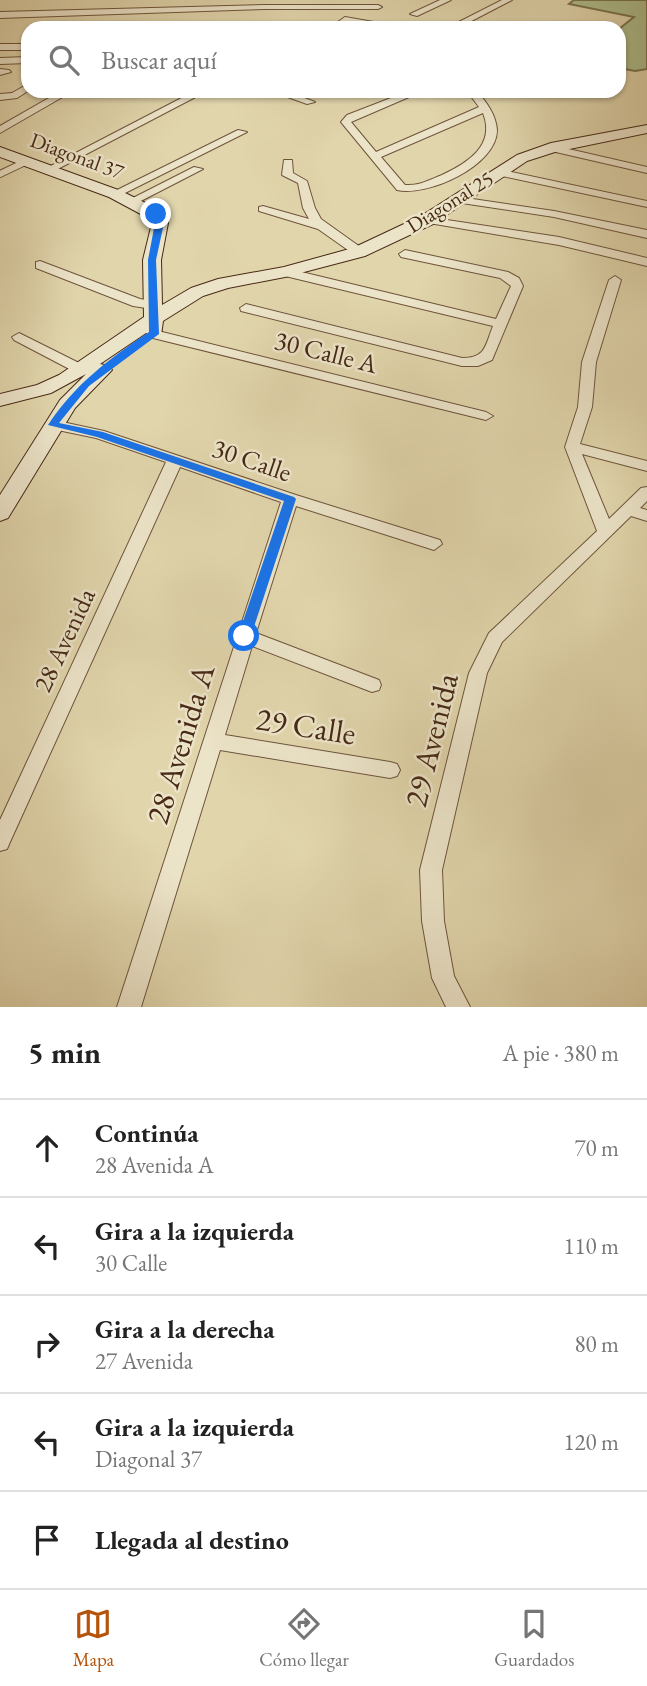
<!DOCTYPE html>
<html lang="es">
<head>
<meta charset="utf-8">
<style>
	body { margin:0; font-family:"EB Garamond",serif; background:#f2f2f2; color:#222 }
	.stop { position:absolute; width:21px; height:21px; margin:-16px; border:5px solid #1a73e8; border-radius:50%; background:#fff }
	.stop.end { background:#1a73e8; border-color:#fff; box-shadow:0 2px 7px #0008 }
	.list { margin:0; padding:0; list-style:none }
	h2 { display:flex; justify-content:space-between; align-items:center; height:91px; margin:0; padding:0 28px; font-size:30px }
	h2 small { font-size:23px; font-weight:400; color:#767676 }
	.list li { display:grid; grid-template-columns:46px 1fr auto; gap:21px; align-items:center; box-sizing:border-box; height:98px; padding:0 28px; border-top:2px solid #e0e0e0 }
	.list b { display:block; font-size:26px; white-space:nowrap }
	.list p { margin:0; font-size:23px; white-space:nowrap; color:#767676 }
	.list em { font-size:23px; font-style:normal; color:#767676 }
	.icon { flex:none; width:38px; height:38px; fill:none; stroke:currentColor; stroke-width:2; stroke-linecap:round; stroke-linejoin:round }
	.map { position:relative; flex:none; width:647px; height:1007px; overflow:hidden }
	.search { position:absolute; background:#fff; box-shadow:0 2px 5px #0004; left:21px; right:21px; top:21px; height:77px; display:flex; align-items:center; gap:18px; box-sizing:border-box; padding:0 24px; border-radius:21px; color:#767676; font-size:26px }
	.sheet { height:581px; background:#fff }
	nav { display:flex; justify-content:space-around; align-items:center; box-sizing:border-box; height:98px; border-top:2px solid #e0e0e0; background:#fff; font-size:19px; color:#767676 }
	nav a { display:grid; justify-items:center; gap:4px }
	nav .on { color:#b45309 }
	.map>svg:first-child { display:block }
</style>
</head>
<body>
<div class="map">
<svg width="647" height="1007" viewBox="0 0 647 1007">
	<rect width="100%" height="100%" fill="#e1d5ac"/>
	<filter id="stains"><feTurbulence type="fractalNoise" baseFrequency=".00286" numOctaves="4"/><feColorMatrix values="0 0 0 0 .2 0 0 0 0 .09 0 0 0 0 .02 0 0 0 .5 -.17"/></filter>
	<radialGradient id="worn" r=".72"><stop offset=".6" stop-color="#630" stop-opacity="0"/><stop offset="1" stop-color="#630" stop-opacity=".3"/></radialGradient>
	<polygon fill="#aebe8d" stroke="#7a7451" stroke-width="2" points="574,0 647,0 647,69 635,71 619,68 619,29 634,17 569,4"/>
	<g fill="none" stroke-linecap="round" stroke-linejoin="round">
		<defs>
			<polyline id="lane-far1" points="19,164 24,162"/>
			<polyline id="lane" points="0,174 23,163"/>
			<g id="street">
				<polygon points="440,0 451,0 417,16 410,14"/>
				<polygon points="502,0 512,0 458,28 447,28"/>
				<polygon points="265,5 378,5 382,7 378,9 265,9 0,18 0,12"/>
				<polygon points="345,17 391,25 395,28 376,28 347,23 339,28 329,28"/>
				<rect x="0" y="44" width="28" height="6"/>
				<polygon points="28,57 28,63 0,64 0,58"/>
				<polygon points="0,69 9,70 11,72 0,75"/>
				<polygon points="28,84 28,91 17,98 0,100 0,94 12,93"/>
				<polygon points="61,91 73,91 0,133 0,126"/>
				<polygon points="195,91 207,91 50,173 41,171"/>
				<polygon points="271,91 286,91 315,102 307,104"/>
				<path d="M409,91H423L351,122L376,152L479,107L467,91H477C486,102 496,114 497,130C497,166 427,197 397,190L341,122L347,115ZM483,113C496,146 467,163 442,175C429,180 419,186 405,185L381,157Z"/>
				<polygon points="238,130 247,132 119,196 109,194"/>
				<polygon points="551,145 647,167 647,173 547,150 547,146"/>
				<polygon points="284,160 292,160 293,173 307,181 315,208 321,219 363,249 363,255 355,255 318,229 259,211 259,207 263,206 309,219 303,208 298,183 282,175"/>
				<polygon points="194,167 203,169 137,203 127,201"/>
				<polygon points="497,169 647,201 647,207 493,174 492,172"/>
				<polygon points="459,197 554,211 647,230 647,238 554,217 455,202 455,198"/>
				<polygon points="427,217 559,237 647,258 647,266 559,245 423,222 421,220"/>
				<path d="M405,250L508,272L519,278L523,286L492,360L478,366H462L241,311L240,308L246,304L462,358C486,358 485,346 493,326L281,275L279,272L285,268L496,319L511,286L500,278L401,257L399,254Z"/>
				<polygon points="40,261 140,299 158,302 159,305 153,309 133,306 36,268 36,262"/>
				<polygon points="615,276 621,280 596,362 592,407 580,444 647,461 647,471 582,454 609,519 641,488 647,487 647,501 640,508 647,510 647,521 631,516 502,642 487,673 442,870 444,921 454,976 470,1007 446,1007 432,978 422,921 420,870 469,673 489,633 597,531 565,447 578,407 582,362 609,280"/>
				<polygon points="154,330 486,412 493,416 486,420 149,337 147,334"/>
				<polygon points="19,333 87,367 89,370 82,374 77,373 14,340 12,337"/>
				<polygon points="53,420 104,431 296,495 440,540 442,544 434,550 296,506 256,633 379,680 381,685 379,690 372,692 252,646 225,735 390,762 397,764 400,770 397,776 390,778 220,750 141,1007 117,1007 281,502 180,467 10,842 7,849 0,851 0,820 166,462 96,438 48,428 46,425 48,422"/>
			</g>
			<polygon id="secondary" points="647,125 647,133 555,152 527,161 433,224 365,256 285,277 228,288 203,296 163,321 161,335 154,337 146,333 100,364 109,366 112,370 75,408 8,518 0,521 0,495 60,400 86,374 51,393 0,406 0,394 37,385 59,375 144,317 143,260 152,223 150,219 109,197 0,157 0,147 121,191 164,212 168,223 161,260 162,305 191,288 218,279 284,267 353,248 421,216 517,155 551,143"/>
		</defs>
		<use href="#lane-far1" stroke="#6e543b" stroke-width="6"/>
		<use href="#lane" stroke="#6e543b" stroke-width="8"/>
		<use href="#street" stroke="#6e543b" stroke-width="2"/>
		<use href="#secondary" stroke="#472915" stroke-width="2"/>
		<use href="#lane-far1" stroke="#ece4c9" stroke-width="4.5"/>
		<use href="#lane" stroke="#ece4c9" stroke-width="6"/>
		<use href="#street" fill="#ece4c9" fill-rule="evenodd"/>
		<use href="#secondary" fill="#ece4c9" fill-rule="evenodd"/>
	</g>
	<path fill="#1a73e8" d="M156,212L164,223L156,260L159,334L89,386L59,423L103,432L294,497L296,499L251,636L244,640L238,636L284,501L97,437L48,425C74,385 109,359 149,332L148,260L155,223L151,214Z"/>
	<g text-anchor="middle" stroke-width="5" stroke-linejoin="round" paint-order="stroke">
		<g font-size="21" fill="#472915" stroke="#ece4c9">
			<text transform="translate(77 156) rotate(20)" y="7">Diagonal 37</text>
			<text transform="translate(450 202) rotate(-32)" y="7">Diagonal 25</text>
		</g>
		<g font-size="26" fill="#472915" stroke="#ece4c9">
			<text transform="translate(326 352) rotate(14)" y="9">30 Calle A</text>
			<text transform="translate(252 460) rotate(19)" y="9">30 Calle</text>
			<text transform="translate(64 640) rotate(-65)" y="9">28 Avenida</text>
		</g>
		<g font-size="32" fill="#472915" stroke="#ece4c9">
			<text transform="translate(306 726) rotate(9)" y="11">29 Calle</text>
			<text transform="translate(431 740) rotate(-76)" y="11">29 Avenida</text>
			<text transform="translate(180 744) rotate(-73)" y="11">28 Avenida A</text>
		</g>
	</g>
	<rect width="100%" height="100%" filter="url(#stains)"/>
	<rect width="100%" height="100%" fill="url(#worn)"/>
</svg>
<div class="stop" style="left:244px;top:636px"></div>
<div class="stop end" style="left:156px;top:214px"></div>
<div class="search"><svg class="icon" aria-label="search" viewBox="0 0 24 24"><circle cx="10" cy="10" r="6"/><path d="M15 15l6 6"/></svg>Buscar aquí</div>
</div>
<section class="sheet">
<h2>5 min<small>A pie · 380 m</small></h2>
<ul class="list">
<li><svg class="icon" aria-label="ahead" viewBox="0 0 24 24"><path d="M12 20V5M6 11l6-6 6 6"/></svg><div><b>Continúa</b><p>28 Avenida A</p></div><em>70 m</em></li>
<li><svg class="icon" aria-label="left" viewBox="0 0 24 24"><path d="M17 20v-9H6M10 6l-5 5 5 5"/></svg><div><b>Gira a la izquierda</b><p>30 Calle</p></div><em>110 m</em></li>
<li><svg class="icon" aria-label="right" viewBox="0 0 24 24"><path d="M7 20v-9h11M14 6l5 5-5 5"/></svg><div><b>Gira a la derecha</b><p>27 Avenida</p></div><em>80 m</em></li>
<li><svg class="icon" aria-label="left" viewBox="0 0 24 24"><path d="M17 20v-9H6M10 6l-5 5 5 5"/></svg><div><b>Gira a la izquierda</b><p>Diagonal 37</p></div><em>120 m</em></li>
<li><svg class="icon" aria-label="arrive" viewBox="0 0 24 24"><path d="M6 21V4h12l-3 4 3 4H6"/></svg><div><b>Llegada al destino</b></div></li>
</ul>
</section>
<nav>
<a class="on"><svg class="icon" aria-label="map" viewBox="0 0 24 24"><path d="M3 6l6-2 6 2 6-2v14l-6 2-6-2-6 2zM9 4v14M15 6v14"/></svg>Mapa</a>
<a><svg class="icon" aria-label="directions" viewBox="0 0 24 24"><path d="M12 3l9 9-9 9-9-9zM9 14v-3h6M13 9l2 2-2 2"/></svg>Cómo llegar</a>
<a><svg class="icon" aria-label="saved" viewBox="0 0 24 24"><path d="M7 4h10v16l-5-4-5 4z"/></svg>Guardados</a>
</nav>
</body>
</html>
